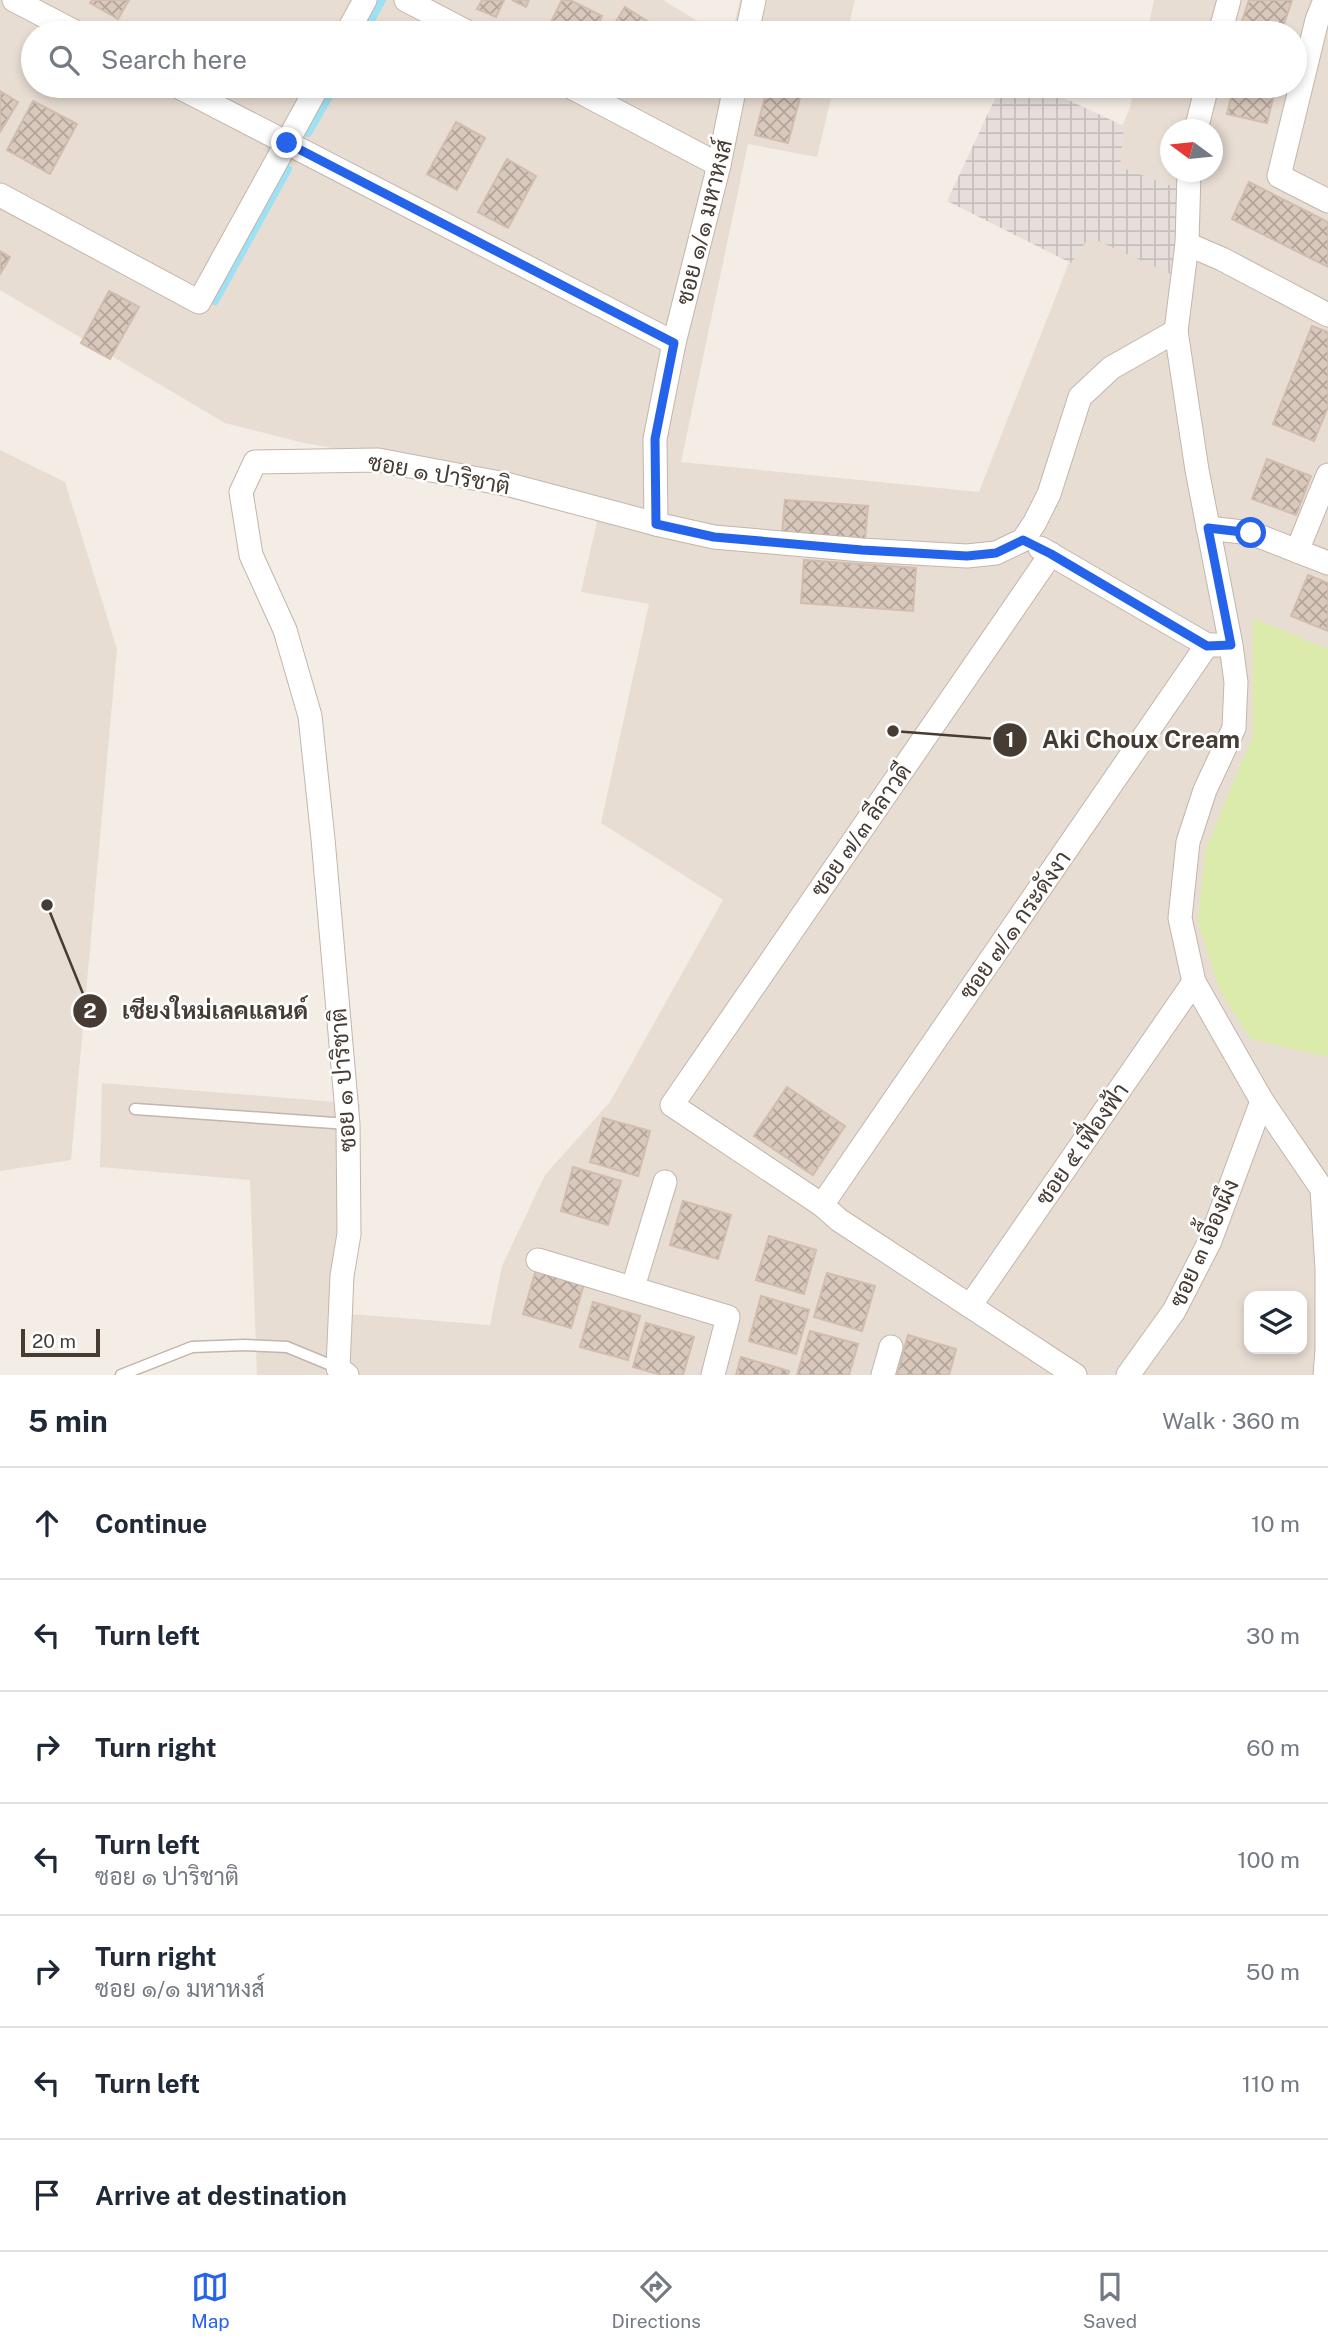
<!DOCTYPE html>
<html lang="en">
<head>
<meta charset="utf-8">
<style>
	body { margin:0; font-family:"Public Sans",Sarabun,sans-serif; background:#f2f2f3; color:#1f2937 }
	.controls { position:absolute; right:21px; bottom:21px; display:grid; overflow:hidden; border-radius:14px; box-shadow:0 4px 10px #0003 }
	.controls button { width:63px; height:63px; display:grid; place-items:center; padding:0; border:0; border-bottom:2px solid #e0e1e3; background:#fff; color:#1f2937; font:35px sans-serif }
	.compass { position:absolute; left:1160px; top:119px; width:63px; height:63px; border-radius:50%; background:#fff; box-shadow:0 4px 10px #0003; rotate:285deg }
	.scale { position:absolute; left:21px; bottom:18px; width:79px; box-sizing:border-box; padding-left:7px; border:4px solid #473c34; border-top:0; font-size:19px; line-height:24px; white-space:nowrap; color:#473c34; -webkit-text-stroke:5px #fff; paint-order:stroke }
	.stop { position:absolute; width:21px; height:21px; margin:-16px; border:5px solid #2563eb; border-radius:50%; background:#fff }
	.stop.end { background:#2563eb; border-color:#fff; box-shadow:0 2px 7px #0008 }
	.list { margin:0; padding:0; list-style:none }
	h2 { display:flex; justify-content:space-between; align-items:center; height:91px; margin:0; padding:0 28px; font-size:30px }
	h2 small { font-size:23px; font-weight:400; color:#747a83 }
	.list li { display:grid; grid-template-columns:46px 1fr auto; gap:21px; align-items:center; box-sizing:border-box; height:112px; padding:0 28px; border-top:2px solid #e0e1e3 }
	.list b { display:block; font-size:26px; white-space:nowrap }
	.list p { margin:0; font-size:23px; white-space:nowrap; color:#747a83 }
	.list em { font-size:23px; font-style:normal; color:#747a83 }
	.icon { flex:none; width:38px; height:38px; fill:none; stroke:currentColor; stroke-width:2; stroke-linecap:round; stroke-linejoin:round }
	.map { position:relative; flex:none; width:1328px; height:1375px; overflow:hidden }
	.search { position:absolute; background:#fff; box-shadow:0 4px 10px #0003; left:21px; right:21px; top:21px; height:77px; display:flex; align-items:center; gap:18px; box-sizing:border-box; padding:0 24px; border-radius:38px; color:#747a83; font-size:26px }
	.sheet { height:875px; background:#fff }
	nav { display:flex; justify-content:space-around; align-items:center; box-sizing:border-box; height:98px; border-top:2px solid #e0e1e3; background:#fff; font-size:19px; color:#747a83 }
	nav a { display:grid; justify-items:center; gap:4px }
	nav .on { color:#2563eb }
	.map>svg:first-child { display:block }
</style>
</head>
<body>
<div class="map">
<svg width="1328" height="1375" viewBox="0 0 1328 1375">
	<defs>
		<pattern id="industrial-grid" width="8" height="8" patternUnits="userSpaceOnUse" patternTransform="scale(1.75)"><rect width="8" height="8" fill="#e6deda"/><path d="M0 4h8M4 0v8" fill="none" stroke="#c7bfbc"/></pattern>
		<pattern id="building-cross-hatch" width="8" height="8" patternUnits="userSpaceOnUse" patternTransform="scale(1.75)"><rect width="8" height="8" fill="#d9c9bd"/><path d="M0 0l8 8M0 8l8-8" fill="none" stroke="#b2a49a"/></pattern>
	</defs>
	<rect width="100%" height="100%" fill="#f4ede5"/>
	<g fill="#e8ddd3" fill-rule="evenodd">
		<path d="M0,0H663L717,33H33V86H834L817,157L748,144L681,462L979,492L1130,107L1135,86H1295V33H1147L1154,0H1328V1375H257L250,1180L100,1167L102,1083L360,1104L351,1314L490,1325L502,1266L545,1175L610,1102L723,900L601,823L649,604L581,592L602,499L300,442L225,423L0,290ZM1170,130H1212V172H1170ZM1249,1296H1302V1349H1249Z"/>
		<polygon points="740,0 855,0 847,33 732,33"/>
		<polygon points="0,450 65,482 117,649 71,1160 0,1171"/>
	</g>
	<polygon fill="url(#industrial-grid)" points="1001,86 1038,86 1124,126 1120,167 1182,190 1176,276 1089,237 1071,263 947,201"/>
	<polygon fill="#daebab" points="1253,618 1328,649 1328,1057 1251,1039 1219,989 1198,921 1205,851 1253,735"/>
	<g fill="none" stroke-linecap="round" stroke-linejoin="round">
		<g stroke="#9de1f5" stroke-width="8">
			<polyline points="364,33 382,0"/>
			<polyline points="308,133 335,86"/>
			<polyline points="215,301 288,169"/>
		</g>
	</g>
	<g fill="url(#building-cross-hatch)" stroke="#d1bcad" stroke-width="2">
		<polygon points="92,0 129,0 118,19 90,3"/>
		<polygon points="482,0 504,0 496,17 477,9"/>
		<polygon points="512,0 529,0 526,7"/>
		<polygon points="562,0 570,0 602,16 594,33 571,33 573,30 552,20"/>
		<polygon points="1249,0 1292,0 1281,33 1238,33"/>
		<polygon points="625,7 666,33 609,33"/>
		<polygon points="675,86 697,86 689,97"/>
		<polygon points="768,86 803,86 788,143 755,135"/>
		<polygon points="1234,86 1276,86 1267,123 1227,114"/>
		<polygon points="0,91 18,102 0,132"/>
		<polygon points="33,101 77,124 50,174 7,150"/>
		<polygon points="456,122 485,138 457,190 427,174"/>
		<polygon points="507,159 536,176 508,228 478,212"/>
		<polygon points="1249,182 1328,222 1328,267 1232,219"/>
		<polygon points="0,251 10,257 0,274"/>
		<polygon points="109,291 139,307 110,359 81,343"/>
		<polygon points="1312,326 1328,332 1328,407 1314,441 1273,424"/>
		<polygon points="1267,459 1311,476 1296,515 1252,499"/>
		<polygon points="785,500 868,506 865,539 782,533"/>
		<polygon points="804,560 916,568 913,611 801,603"/>
		<polygon points="1308,575 1328,583 1328,631 1291,616"/>
		<polygon points="787,1087 845,1126 813,1175 754,1136"/>
		<polygon points="603,1118 650,1131 638,1176 590,1162"/>
		<polygon points="573,1167 621,1181 608,1225 561,1211"/>
		<polygon points="683,1201 731,1215 718,1259 670,1245"/>
		<polygon points="769,1236 816,1250 804,1294 756,1280"/>
		<polygon points="536,1270 584,1284 571,1328 523,1314"/>
		<polygon points="827,1273 875,1286 862,1331 814,1317"/>
		<polygon points="761,1296 809,1310 796,1354 749,1341"/>
		<polygon points="593,1302 640,1316 628,1360 580,1347"/>
		<polygon points="646,1323 694,1337 683,1375 662,1375 633,1367"/>
		<polygon points="810,1331 858,1344 849,1375 797,1375"/>
		<polygon points="908,1335 956,1349 949,1375 897,1375"/>
		<polygon points="741,1357 789,1371 788,1375 736,1375"/>
	</g>
	<g fill="none" stroke-linecap="round" stroke-linejoin="round">
		<defs>
			<g id="lane">
				<polyline points="135,1109 348,1124"/>
				<polyline points="121,1375 192,1347 244,1345 287,1347 338,1368"/>
			</g>
			<g id="street">
				<polyline points="14,0 77,33"/>
				<polyline points="406,0 469,33"/>
				<polyline points="1325,0 1317,20 1279,176 1328,201"/>
				<polyline points="347,33 365,0"/>
				<polyline points="747,33 754,0"/>
				<polyline points="1220,33 1229,0"/>
				<polyline points="177,86 674,343"/>
				<polyline points="569,86 719,165"/>
				<polyline points="1196,130 1207,86"/>
				<polyline points="1189,172 1187,244 1176,331 1197,470 1231,645 1236,682 1234,728 1205,790 1188,842 1180,918 1194,982 1262,1101 1322,1189 1327,1269 1327,1350 1325,1375"/>
				<polyline points="0,195 199,302 318,86"/>
				<polyline points="1187,244 1222,259 1328,315"/>
				<polyline points="656,524 655,439 674,343 719,165 735,86"/>
				<polyline points="1208,528 1251,533 1328,563"/>
				<polyline points="1040,548 1207,645 1221,645"/>
				<polyline points="1297,551 1328,475"/>
				<polyline points="1051,554 672,1105 822,1205 839,1220 1075,1375"/>
				<polyline points="822,1205 1207,645"/>
				<polyline points="538,1260 728,1317 713,1375"/>
				<polyline points="633,1287 665,1182"/>
				<polyline points="970,1306 1194,982"/>
				<polyline points="347,1375 338,1368 342,1276 349,1234 348,1124 323,839 310,716 285,630 251,555 241,492 255,462 378,460 510,485 656,524 714,537 862,550 967,556 996,553 1023,540 1035,522 1049,494 1080,397 1111,368 1176,331"/>
				<polyline points="883,1375 891,1347"/>
				<polyline points="1128,1375 1174,1311 1210,1241 1262,1101"/>
			</g>
		</defs>
		<use href="#lane" stroke="#c3b5aa" stroke-width="13"/>
		<use href="#street" stroke="#c3b5aa" stroke-width="25"/>
		<use href="#lane" stroke="#fff" stroke-width="10"/>
		<use href="#street" stroke="#fff" stroke-width="23"/>
	</g>
	<g fill="none" stroke-linecap="round" stroke-linejoin="round">
		<polyline stroke="#2563eb" stroke-width="9" points="287,143 674,343 655,439 656,524 714,537 862,550 967,556 996,553 1023,540 1051,554 1207,646 1231,645 1208,528 1251,533"/>
	</g>
	<g text-anchor="middle" stroke-width="5" stroke-linejoin="round" paint-order="stroke">
		<g font-size="23" fill="#473c34" stroke="#fff">
			<text transform="translate(704 222) rotate(-76)" y="8">ซอย ๑/๑ มหาหงส์</text>
			<text transform="translate(439 474) rotate(10)" y="8">ซอย ๑ ปาริชาติ</text>
			<text transform="translate(861 830) rotate(-55)" y="8">ซอย ๗/๓ ลีลาวดี</text>
			<text transform="translate(1015 925) rotate(-55)" y="8">ซอย ๗/๑ กระดังงา</text>
			<text transform="translate(343 1080) rotate(-94)" y="8">ซอย ๑ ปาริชาติ</text>
			<text transform="translate(1082 1144) rotate(-55)" y="8">ซอย ๕ เฟื่องฟ้า</text>
			<text transform="translate(1204 1243) rotate(-66)" y="8">ซอย ๓ เอื้องผึง</text>
		</g>
	</g>
	<path fill="none" stroke="#473c34" stroke-width="2.5" d="M893 731L1010 740M47 905L90 1011"/>
	<g fill="#473c34" stroke="#fff" stroke-width="2.5">
		<circle cx="893" cy="731" r="7"/>
		<circle cx="47" cy="905" r="7"/>
		<circle cx="1010" cy="740" r="18"/>
		<circle cx="90" cy="1011" r="18"/>
	</g>
	<g font-size="21" text-anchor="middle" font-weight="bold" fill="#fff">
		<text x="1010" y="747">1</text>
		<text x="90" y="1018">2</text>
	</g>
	<g font-size="24" text-anchor="middle" font-weight="bold" fill="#473c34" stroke="#fff" stroke-width="5" stroke-linejoin="round" paint-order="stroke">
		<text x="1141" y="748">Aki Choux Cream</text>
		<text x="215" y="1019">เชียงใหม่เลคแลนด์</text>
	</g>
</svg>
<div class="controls">
<button><svg class="icon" aria-label="layers" viewBox="0 0 24 24"><path d="M12 4l9 5-9 5-9-5zM3 14l9 5 9-5"/></svg></button>
</div>
<svg class="compass" viewBox="-18 -18 36 36"><path d="M0-13l5 13h-10z" fill="#e53935"/><path d="M0 13l5-13h-10z" fill="#747a83"/></svg>
<div class="scale">20 m</div>
<div class="stop" style="left:1251px;top:533px"></div>
<div class="stop end" style="left:287px;top:143px"></div>
<div class="search"><svg class="icon" aria-label="search" viewBox="0 0 24 24"><circle cx="10" cy="10" r="6"/><path d="M15 15l6 6"/></svg>Search here</div>
</div>
<section class="sheet">
<h2>5 min<small>Walk · 360 m</small></h2>
<ul class="list">
<li><svg class="icon" aria-label="ahead" viewBox="0 0 24 24"><path d="M12 20V5M6 11l6-6 6 6"/></svg><div><b>Continue</b></div><em>10 m</em></li>
<li><svg class="icon" aria-label="left" viewBox="0 0 24 24"><path d="M17 20v-9H6M10 6l-5 5 5 5"/></svg><div><b>Turn left</b></div><em>30 m</em></li>
<li><svg class="icon" aria-label="right" viewBox="0 0 24 24"><path d="M7 20v-9h11M14 6l5 5-5 5"/></svg><div><b>Turn right</b></div><em>60 m</em></li>
<li><svg class="icon" aria-label="left" viewBox="0 0 24 24"><path d="M17 20v-9H6M10 6l-5 5 5 5"/></svg><div><b>Turn left</b><p>ซอย ๑ ปาริชาติ</p></div><em>100 m</em></li>
<li><svg class="icon" aria-label="right" viewBox="0 0 24 24"><path d="M7 20v-9h11M14 6l5 5-5 5"/></svg><div><b>Turn right</b><p>ซอย ๑/๑ มหาหงส์</p></div><em>50 m</em></li>
<li><svg class="icon" aria-label="left" viewBox="0 0 24 24"><path d="M17 20v-9H6M10 6l-5 5 5 5"/></svg><div><b>Turn left</b></div><em>110 m</em></li>
<li><svg class="icon" aria-label="arrive" viewBox="0 0 24 24"><path d="M6 21V4h12l-3 4 3 4H6"/></svg><div><b>Arrive at destination</b></div></li>
</ul>
</section>
<nav>
<a class="on"><svg class="icon" aria-label="map" viewBox="0 0 24 24"><path d="M3 6l6-2 6 2 6-2v14l-6 2-6-2-6 2zM9 4v14M15 6v14"/></svg>Map</a>
<a><svg class="icon" aria-label="directions" viewBox="0 0 24 24"><path d="M12 3l9 9-9 9-9-9zM9 14v-3h6M13 9l2 2-2 2"/></svg>Directions</a>
<a><svg class="icon" aria-label="saved" viewBox="0 0 24 24"><path d="M7 4h10v16l-5-4-5 4z"/></svg>Saved</a>
</nav>
</body>
</html>
